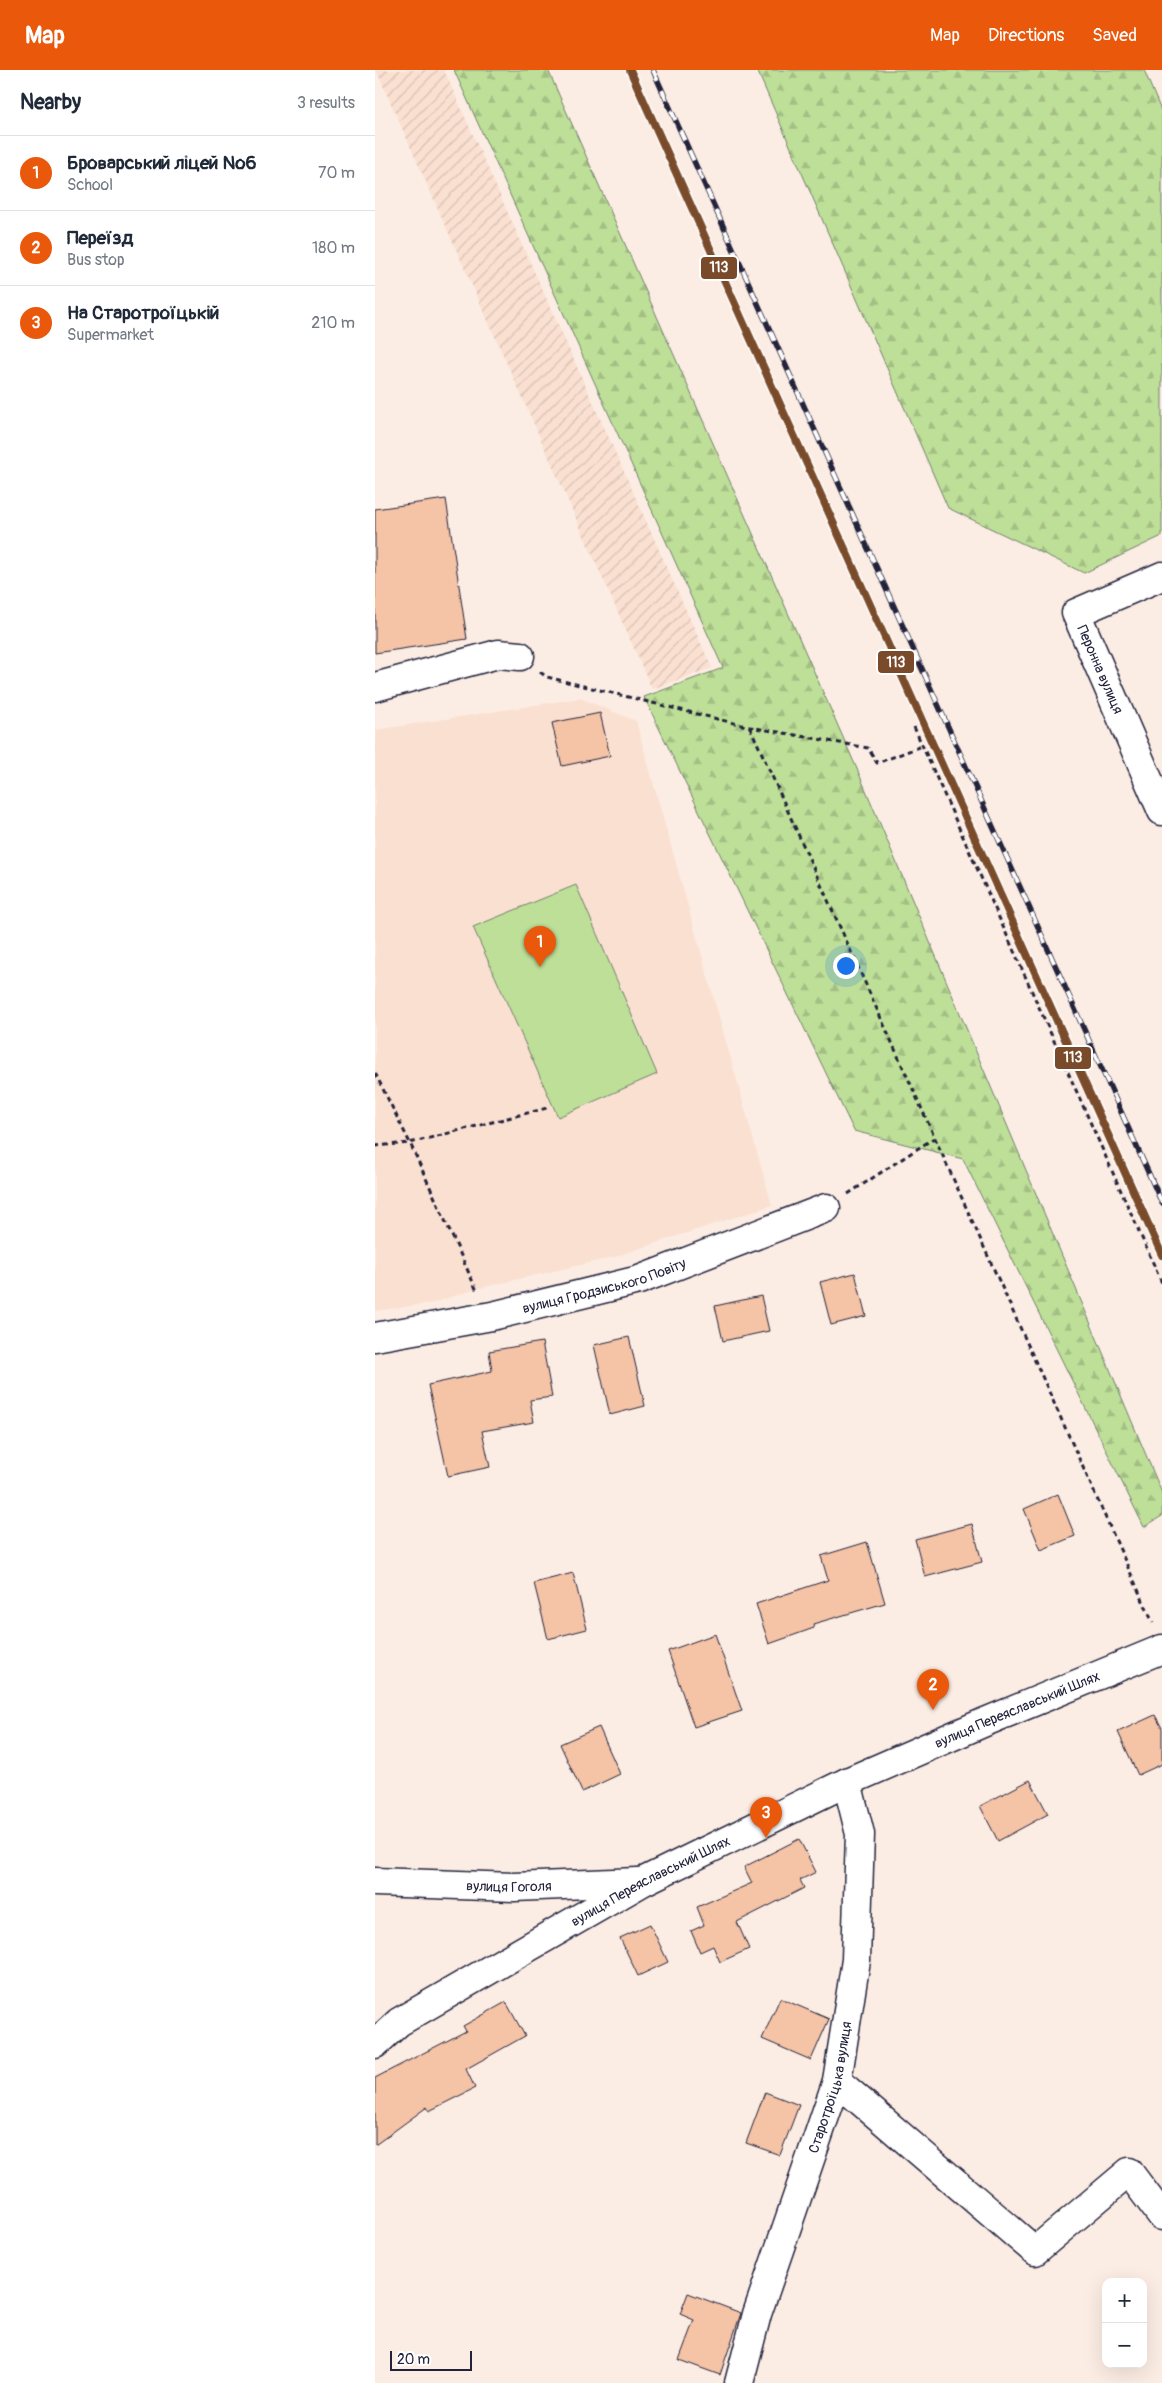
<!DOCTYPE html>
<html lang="en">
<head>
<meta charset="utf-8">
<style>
	body { margin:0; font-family:Pangolin,sans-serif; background:#f6f6f7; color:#1f2937 }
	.controls { position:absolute; right:15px; bottom:15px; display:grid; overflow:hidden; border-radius:10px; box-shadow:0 5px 20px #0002 }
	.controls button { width:45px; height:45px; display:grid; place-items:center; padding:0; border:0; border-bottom:1px solid #e0e1e3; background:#fff; color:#1f2937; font:25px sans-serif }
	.scale { position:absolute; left:15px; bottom:12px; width:82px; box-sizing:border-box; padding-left:5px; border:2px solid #22223b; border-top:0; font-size:14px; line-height:18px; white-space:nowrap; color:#22223b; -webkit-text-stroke:4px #fff; paint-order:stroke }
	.you { position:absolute; left:470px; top:895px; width:18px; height:18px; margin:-12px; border:4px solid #fff; border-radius:50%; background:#1a73e8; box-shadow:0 0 0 8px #1a73e833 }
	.badge { display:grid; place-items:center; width:32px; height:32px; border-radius:50%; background:#ea580c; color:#fff; font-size:16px; font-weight:700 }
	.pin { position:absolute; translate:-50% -41px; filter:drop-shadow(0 1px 2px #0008) }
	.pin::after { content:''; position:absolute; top:26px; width:18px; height:15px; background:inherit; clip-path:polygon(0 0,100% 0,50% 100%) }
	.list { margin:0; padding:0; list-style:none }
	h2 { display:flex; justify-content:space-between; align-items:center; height:65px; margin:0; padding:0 20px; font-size:21px }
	h2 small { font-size:16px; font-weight:400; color:#747a83 }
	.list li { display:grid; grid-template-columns:32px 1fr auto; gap:15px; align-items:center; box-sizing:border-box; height:75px; padding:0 20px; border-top:1px solid #e0e1e3 }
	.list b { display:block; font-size:19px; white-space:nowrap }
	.list p { margin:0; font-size:16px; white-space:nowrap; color:#747a83 }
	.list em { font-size:16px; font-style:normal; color:#747a83 }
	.map { position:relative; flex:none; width:787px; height:2313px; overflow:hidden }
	header { display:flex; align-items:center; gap:30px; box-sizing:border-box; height:70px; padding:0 25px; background:#ea580c; color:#fff }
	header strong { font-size:24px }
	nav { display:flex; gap:28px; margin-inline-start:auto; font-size:18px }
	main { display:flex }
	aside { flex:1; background:#fff }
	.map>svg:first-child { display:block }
</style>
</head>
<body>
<header>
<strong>Map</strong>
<nav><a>Map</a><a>Directions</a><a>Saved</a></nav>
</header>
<main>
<aside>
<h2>Nearby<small>3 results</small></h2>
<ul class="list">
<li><span class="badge">1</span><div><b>Броварський ліцей №6</b><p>School</p></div><em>70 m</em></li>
<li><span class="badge">2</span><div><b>Переїзд</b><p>Bus stop</p></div><em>180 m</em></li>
<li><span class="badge">3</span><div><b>На Старотроїцькій</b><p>Supermarket</p></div><em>210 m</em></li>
</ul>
</aside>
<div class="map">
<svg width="787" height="2313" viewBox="0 0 787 2313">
	<defs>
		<pattern id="industrial-furrows" width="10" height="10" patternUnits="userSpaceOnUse" patternTransform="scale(1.25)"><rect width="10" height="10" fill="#fae0d1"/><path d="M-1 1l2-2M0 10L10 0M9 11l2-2" fill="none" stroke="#d6c0b4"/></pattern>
		<pattern id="forest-firs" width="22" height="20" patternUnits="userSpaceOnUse" patternTransform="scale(1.25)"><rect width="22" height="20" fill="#bedf98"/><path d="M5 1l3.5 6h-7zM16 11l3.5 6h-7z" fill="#a3bf84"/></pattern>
	</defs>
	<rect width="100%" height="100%" fill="#fcede4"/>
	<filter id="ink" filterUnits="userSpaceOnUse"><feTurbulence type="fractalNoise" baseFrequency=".02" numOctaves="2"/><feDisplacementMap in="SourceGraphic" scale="10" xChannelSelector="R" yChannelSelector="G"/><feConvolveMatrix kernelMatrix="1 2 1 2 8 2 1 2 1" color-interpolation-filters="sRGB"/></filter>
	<g filter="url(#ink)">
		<polygon fill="#fae0d1" points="205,628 261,651 397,1135 236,1188 101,1219 58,1233 0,1241 0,660"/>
		<polygon fill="url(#industrial-furrows)" points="1,0 69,0 337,598 277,619"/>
		<g fill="url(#forest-firs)" stroke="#70806a">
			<polygon points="79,0 173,0 482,699 787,1423 787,1446 769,1457 588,1089 479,1061 269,627 348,598"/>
			<polygon points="382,0 769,0 787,43 787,466 709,503 573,438"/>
		</g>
		<polygon fill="#bedf98" stroke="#70806a" points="201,815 282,1004 183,1047 98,857"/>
		<g fill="#f5c3a5" stroke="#22223b">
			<polygon points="71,429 92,569 0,583 0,439"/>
			<polygon points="225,643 235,686 187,696 177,653"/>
			<polygon points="480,1203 491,1246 456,1255 445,1212"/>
			<polygon points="386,1226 394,1261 348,1271 340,1236"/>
			<polygon points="254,1267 270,1336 235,1345 219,1275"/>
			<polygon points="167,1272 177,1327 155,1330 159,1352 107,1361 115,1397 73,1406 53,1315 117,1301 114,1281"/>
			<polygon points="683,1424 700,1466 666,1480 649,1439"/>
			<polygon points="597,1454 607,1492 550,1507 540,1469"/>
			<polygon points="492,1472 510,1533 438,1554 439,1558 394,1574 381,1534 453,1510 446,1486"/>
			<polygon points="198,1503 212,1559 173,1569 159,1513"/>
			<polygon points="340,1564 367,1641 319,1657 293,1581"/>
			<polygon points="780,1645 787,1658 787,1694 763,1705 743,1662"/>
			<polygon points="224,1657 245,1704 207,1722 185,1674"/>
			<polygon points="655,1710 673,1744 623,1771 605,1736"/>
			<polygon points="424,1769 441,1802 425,1810 429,1818 362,1852 374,1879 345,1892 338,1876 325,1882 316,1861 329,1855 322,1837 377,1813 369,1797"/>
			<polygon points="275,1854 293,1892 263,1906 245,1868"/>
			<polygon points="405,1928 454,1949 436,1990 387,1969"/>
			<polygon points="131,1932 150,1966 91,1999 100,2018 54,2041 52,2037 0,2075 0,2008 91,1961 88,1956"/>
			<polygon points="390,2022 424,2035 405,2085 371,2073"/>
			<polygon points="313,2223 366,2243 345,2305 304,2290 319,2250 305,2244"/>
		</g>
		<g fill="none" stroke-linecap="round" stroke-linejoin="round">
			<defs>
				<g id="minor">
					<path id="s1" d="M787,506L701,543L787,741"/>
					<polyline points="0,617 123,584 145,586"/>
					<path id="s2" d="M0,1267L117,1246L264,1210L451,1138"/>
					<path id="s3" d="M0,1812L139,1817L263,1812"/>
					<path id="s4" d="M0,1974L24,1952L267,1812L472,1712L610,1652L787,1579"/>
					<polyline points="462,2011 660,2181 754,2102 787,2146"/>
					<path id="s5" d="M364,2313L382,2244L462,2011L481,1890L485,1764L472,1712"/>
				</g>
			</defs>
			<use href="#minor" stroke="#22223b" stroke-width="31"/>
			<g stroke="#22223b" stroke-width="3" stroke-dasharray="5 4" stroke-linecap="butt">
				<polyline points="165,602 172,607 375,657 493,678 502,693 547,676"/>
				<polyline points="375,657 778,1553"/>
				<polyline points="539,657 787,1213"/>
				<polyline points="0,1003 35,1073 102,1221"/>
				<polyline points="0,1076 35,1073 172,1038"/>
				<polyline points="473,1124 559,1068"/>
			</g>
			<use href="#minor" stroke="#fff" stroke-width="28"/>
			<defs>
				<polyline id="rail" points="278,0 787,1133"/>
			</defs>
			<use href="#rail" stroke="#22223b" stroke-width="5.5"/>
			<use href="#rail" stroke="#fff" stroke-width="4" stroke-dasharray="11" stroke-linecap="butt"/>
			<defs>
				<polyline id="rail-1" points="255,0 787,1185"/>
			</defs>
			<use href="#rail-1" stroke="#fff" stroke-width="11"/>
			<use href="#rail-1" stroke="#7a4b2a" stroke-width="8"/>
		</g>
	</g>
	<g text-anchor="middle" stroke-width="4.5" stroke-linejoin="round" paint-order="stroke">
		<g font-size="14" fill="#22223b" stroke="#fff">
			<text dy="5" stroke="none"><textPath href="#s1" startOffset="155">Перонна вулиця</textPath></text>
			<text dy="5" stroke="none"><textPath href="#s2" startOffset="235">вулиця Гродзиського Повіту</textPath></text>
			<text dy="5" stroke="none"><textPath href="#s4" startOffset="726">вулиця Переяславський Шлях</textPath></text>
			<text dy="5" stroke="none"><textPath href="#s4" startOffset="321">вулиця Переяславський Шлях</textPath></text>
			<text dy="5" stroke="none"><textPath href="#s3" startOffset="134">вулиця Гоголя</textPath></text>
			<text dy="5" stroke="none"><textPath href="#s5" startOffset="310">Старотроїцька вулиця</textPath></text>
		</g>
	</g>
	<g stroke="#fff" stroke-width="2">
		<rect x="325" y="186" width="38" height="24" rx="5" fill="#7a4b2a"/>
		<rect x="502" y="580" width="38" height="24" rx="5" fill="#7a4b2a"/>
		<rect x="679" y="976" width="38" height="24" rx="5" fill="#7a4b2a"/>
	</g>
	<g font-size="14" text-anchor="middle" font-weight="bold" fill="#fff">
		<text x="344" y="202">113</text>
		<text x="521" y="597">113</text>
		<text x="698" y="992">113</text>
	</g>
</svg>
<div class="controls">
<button>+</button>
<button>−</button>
</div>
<div class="scale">20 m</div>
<div class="you"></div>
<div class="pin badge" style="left:165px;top:897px">1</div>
<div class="pin badge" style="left:558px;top:1640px">2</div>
<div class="pin badge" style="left:391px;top:1768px">3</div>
</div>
</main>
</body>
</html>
